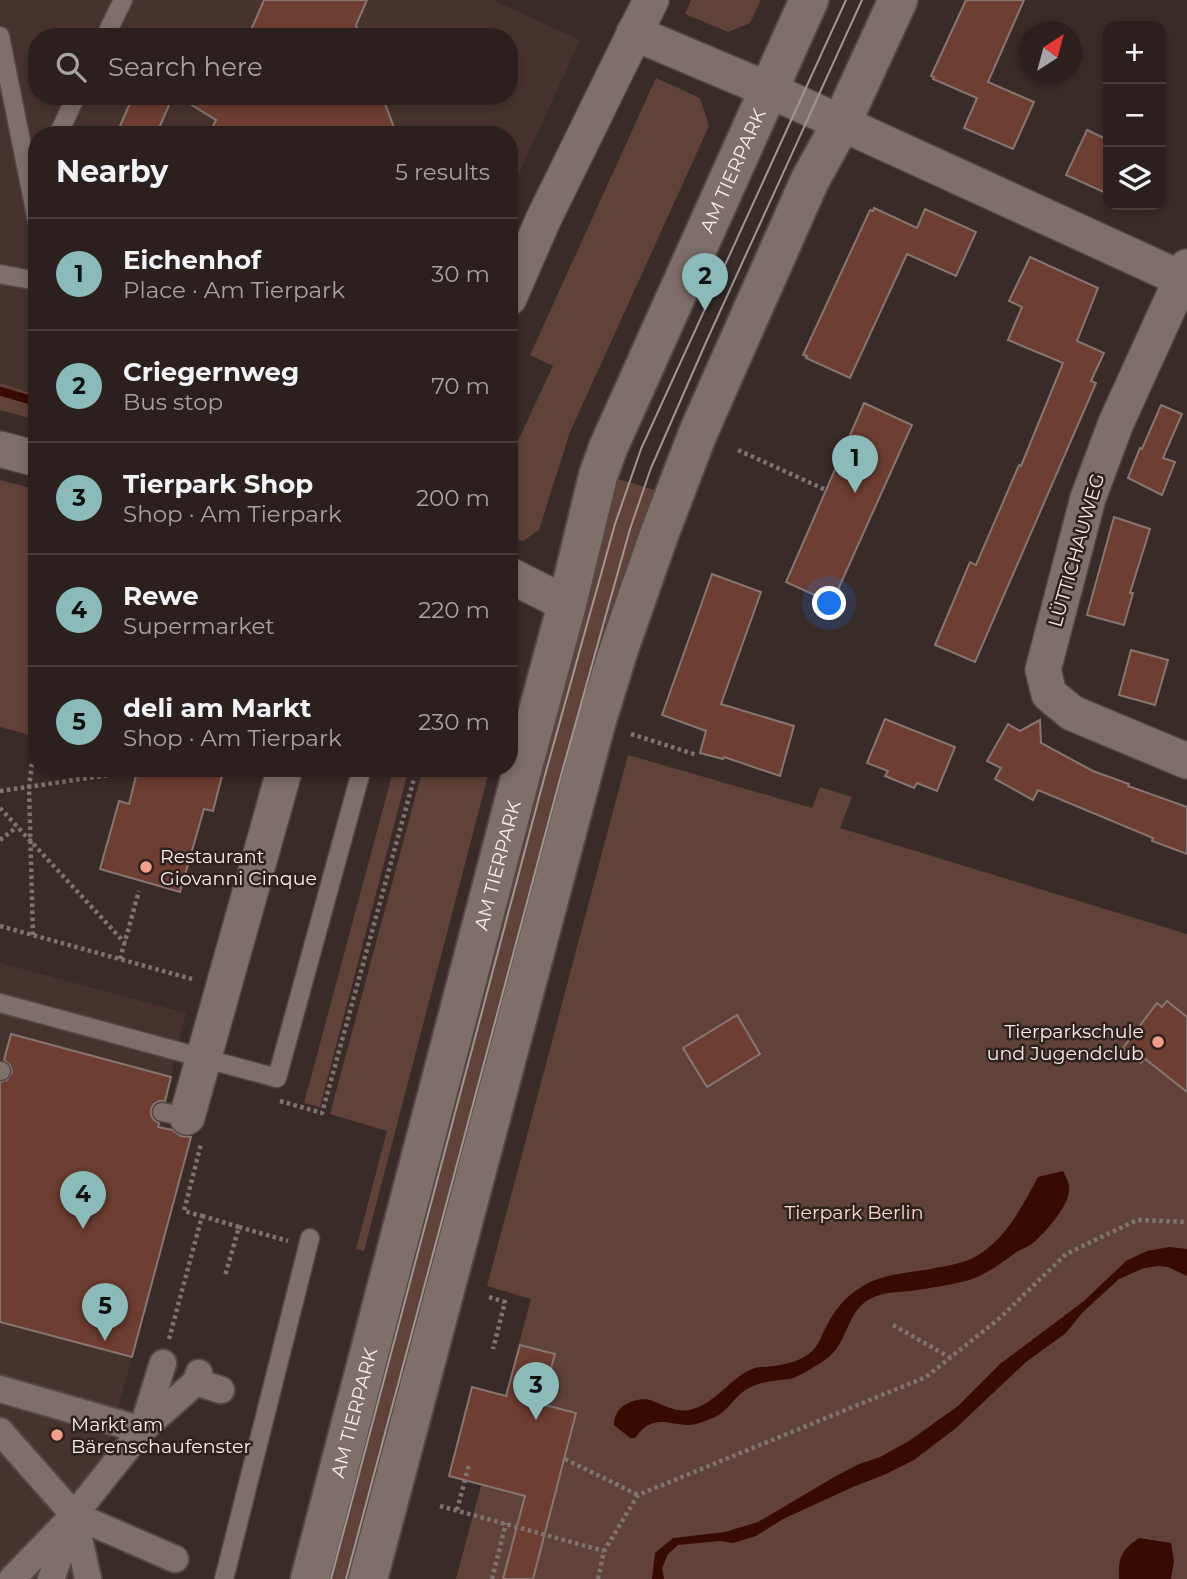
<!DOCTYPE html>
<html lang="en">
<head>
<meta charset="utf-8">
<style>
	body { margin:0; font-family:Montserrat,sans-serif; background:#332827; color:#f1f3f6 }
	.controls { position:absolute; right:21px; top:21px; display:grid; overflow:hidden; border-radius:14px; box-shadow:0 4px 10px #0003 }
	.controls button { width:63px; height:63px; display:grid; place-items:center; padding:0; border:0; border-bottom:2px solid #473e3c; background:#2b201e; color:#f1f3f6; font:35px sans-serif }
	.compass { position:absolute; left:1019px; top:21px; width:63px; height:63px; border-radius:50%; background:#2b201e; box-shadow:0 4px 10px #0003; rotate:36deg }
	.you { position:absolute; left:830px; top:604px; width:24px; height:24px; margin:-18px; border:5px solid #fff; border-radius:50%; background:#1a73e8; box-shadow:0 0 0 10px #1a73e833 }
	.badge { display:grid; place-items:center; width:46px; height:46px; border-radius:50%; background:#8bbbb9; color:#111; font-size:23px; font-weight:700 }
	.pin { position:absolute; translate:-50% -58px; filter:drop-shadow(0 2px 4px #0008) }
	.pin::after { content:''; position:absolute; top:37px; width:24px; height:21px; background:inherit; clip-path:polygon(0 0,100% 0,50% 100%) }
	.list { margin:0; padding:0; list-style:none }
	h2 { display:flex; justify-content:space-between; align-items:center; height:91px; margin:0; padding:0 28px; font-size:30px }
	h2 small { font-size:23px; font-weight:400; color:#a6a3a4 }
	.list li { display:grid; grid-template-columns:46px 1fr auto; gap:21px; align-items:center; box-sizing:border-box; height:112px; padding:0 28px; border-top:2px solid #473e3c }
	.list b { display:block; font-size:26px; white-space:nowrap }
	.list p { margin:0; font-size:23px; white-space:nowrap; color:#a6a3a4 }
	.list em { font-size:23px; font-style:normal; color:#a6a3a4 }
	.icon { flex:none; width:38px; height:38px; fill:none; stroke:currentColor; stroke-width:2; stroke-linecap:round; stroke-linejoin:round }
	.map { position:relative; flex:none; width:1187px; height:1579px; overflow:hidden }
	.search { position:absolute; background:#2b201e; box-shadow:0 4px 10px #0003; left:28px; top:28px; width:490px; height:77px; display:flex; align-items:center; gap:18px; box-sizing:border-box; padding:0 24px; border-radius:28px; color:#a6a3a4; font-size:26px }
	.panel { position:absolute; background:#2b201e; box-shadow:0 4px 10px #0003; left:28px; top:126px; width:490px; height:651px; border-radius:28px }
	.map>svg:first-child { display:block }
</style>
</head>
<body>
<div class="map">
<svg width="1187" height="1579" viewBox="0 0 1187 1579">
	<rect width="100%" height="100%" fill="#392b28"/>
	<g fill="#47332e" fill-rule="evenodd">
		<path d="M0,0H493L580,40L509,195V135H37V395L0,383ZM37,37H509V96H37Z"/>
		<polygon points="0,963 186,1013 174,1061 163,1125 192,1134 72,1579 0,1579"/>
	</g>
	<g fill="#61423a">
		<polygon points="691,0 761,0 750,23 728,32 685,14"/>
		<polygon points="656,78 700,98 709,126 570,432 539,530 523,541 509,536 509,460 553,366 530,355"/>
		<polygon points="0,383 37,395 37,420 0,410"/>
		<polygon points="612,477 661,492 358,1579 321,1579"/>
		<polygon points="0,480 37,490 37,737 0,727"/>
		<polygon points="628,755 812,808 820,787 852,797 840,828 1187,934 1187,1579 456,1579 531,1299 487,1286"/>
		<polygon points="394,768 409,768 320,1107 304,1103"/>
		<polygon points="423,768 490,768 364,1251 356,1249 387,1131 330,1114"/>
	</g>
	<g fill="#370a02">
		<path d="M1063,1171C1066,1177 1070,1184 1069,1191C1068,1207 1045,1233 1033,1243C1028,1247 1021,1249 1015,1253C1000,1264 987,1274 969,1280C951,1285 930,1288 911,1291C898,1292 882,1292 870,1299C848,1310 848,1339 831,1355C825,1361 799,1377 790,1379C774,1381 758,1381 744,1391C734,1398 728,1410 717,1416C708,1420 697,1425 687,1425C663,1423 652,1415 635,1438H630L614,1425C614,1422 614,1418 616,1415C621,1403 641,1396 653,1401C666,1406 678,1414 693,1409C715,1403 730,1379 750,1370C755,1367 761,1367 766,1367C783,1365 803,1362 815,1348C819,1343 822,1335 825,1329C834,1311 845,1296 863,1286C880,1275 905,1273 925,1270C940,1267 957,1265 971,1259C1004,1243 1022,1207 1038,1177Z"/>
		<polygon points="1169,1247 1187,1249 1187,1276 1168,1267 1158,1266 1144,1268 1119,1279 1082,1313 1066,1333 1026,1362 956,1428 914,1460 886,1474 853,1487 783,1519 756,1536 733,1543 720,1541 678,1545 668,1554 662,1568 664,1579 652,1579 655,1553 673,1538 725,1532 758,1522 836,1476 859,1464 880,1457 909,1441 958,1406 1000,1364 1084,1301 1126,1261 1147,1251"/>
		<path d="M1139,1538L1171,1543L1174,1561L1171,1579H1119C1118,1558 1121,1550 1139,1538Z"/>
	</g>
	<g fill="none" stroke-linecap="round" stroke-linejoin="round">
		<polyline stroke="#370a02" stroke-width="9" points="0,391 37,402"/>
	</g>
	<g fill="#6f3e32" stroke="#867672" stroke-width="2">
		<polygon points="264,0 367,0 356,25 360,37 248,37"/>
		<polygon points="966,0 1024,0 988,82 1034,102 1013,149 964,128 977,98 933,79 934,77 931,76"/>
		<polygon points="133,96 173,96 156,135 116,135"/>
		<polygon points="177,96 382,96 397,135 209,135 216,120"/>
		<polygon points="1087,130 1108,140 1108,194 1066,175"/>
		<polygon points="874,208 917,228 925,209 976,232 956,276 907,254 850,378 806,358 807,356 803,355 870,210 873,211"/>
		<polygon points="1030,257 1098,288 1077,341 1104,353 1091,381 1096,383 975,662 935,645 970,562 976,565 1019,465 1021,466 1063,363 1008,340 1022,307 1009,301"/>
		<polygon points="864,403 912,425 832,603 786,582"/>
		<polygon points="1161,405 1182,414 1163,458 1175,462 1162,495 1128,478 1140,448 1142,449"/>
		<polygon points="1114,517 1150,529 1130,593 1133,593 1124,625 1087,615"/>
		<polygon points="712,574 761,592 721,704 794,726 780,776 724,757 723,759 700,753 706,731 662,715"/>
		<polygon points="1131,650 1168,660 1155,705 1119,695"/>
		<polygon points="885,719 955,747 937,791 917,783 914,788 885,776 888,771 867,763"/>
		<polygon points="1040,720 1041,743 1093,771 1129,784 1128,786 1187,807 1187,854 1152,841 1153,838 1038,790 1033,800 995,779 1001,768 987,761 1008,724 1020,731"/>
		<polygon points="138,768 224,768 213,811 204,809 180,892 100,869 119,801 129,804"/>
		<polygon points="1167,1001 1187,1017 1187,1092 1144,1058 1141,1063 1123,1048 1157,1003 1162,1007"/>
		<polygon points="737,1015 760,1054 707,1087 683,1048"/>
		<polygon points="11,1034 171,1077 165,1101 159,1101 154,1104 151,1109 151,1115 154,1120 159,1123 158,1127 172,1130 181,1136 191,1137 132,1357 0,1322 0,1082 7,1080 12,1072 10,1065 4,1060"/>
		<polygon points="520,1345 555,1354 541,1404 576,1413 533,1579 503,1579 525,1496 449,1476 472,1387 506,1396"/>
	</g>
	<g fill="none" stroke-linecap="round" stroke-linejoin="round">
		<defs>
			<g id="service">
				<polyline points="0,36 37,221"/>
				<polyline points="105,37 123,0"/>
				<polyline points="58,135 76,96"/>
				<polyline points="0,274 37,281"/>
				<polyline points="0,1003 277,1078 362,768"/>
				<polyline points="0,1071 1,1071"/>
				<polyline points="162,1112 187,1117"/>
				<polyline points="224,1579 310,1238"/>
			</g>
			<g id="pedestrian">
				<polyline points="196,1382 221,1390"/>
				<polyline points="0,1389 142,1430 196,1382 199,1373"/>
				<polyline points="0,1431 74,1515 175,1559"/>
				<polyline points="12,1579 74,1515"/>
				<polyline points="51,1579 71,1525"/>
				<polyline points="88,1579 74,1515 142,1430 163,1363"/>
			</g>
			<g id="minor">
				<polyline points="634,33 769,90 1182,279"/>
				<polyline points="1187,267 1116,423 1088,498 1043,670 1049,694 1072,713 1187,761"/>
				<polyline points="509,298 543,220 651,0"/>
				<polyline points="0,449 37,459"/>
				<polyline points="509,575 567,604"/>
				<polyline points="187,1117 285,768"/>
			</g>
			<g id="secondary">
				<path id="s1" d="M310,1579L523,767L567,604L598,476L608,448L809,0"/>
				<polyline points="368,1579 596,723 619,649 660,532 698,433 810,180 841,124 898,0"/>
			</g>
		</defs>
		<use href="#service" stroke="#534845" stroke-width="21"/>
		<use href="#pedestrian" stroke="#534845" stroke-width="30"/>
		<use href="#minor" stroke="#534845" stroke-width="38"/>
		<use href="#secondary" stroke="#534845" stroke-width="42"/>
		<g stroke="#7f7370" stroke-width="4.5" stroke-dasharray="3.5 3.5" stroke-linecap="butt">
			<polyline points="509,48 512,47"/>
			<polyline points="738,450 826,490"/>
			<polyline points="631,734 697,755"/>
			<polyline points="0,791 116,774"/>
			<polyline points="0,808 125,943"/>
			<polyline points="0,840 17,827"/>
			<polyline points="0,926 192,979"/>
			<polyline points="33,935 29,787 34,749"/>
			<polyline points="120,959 139,891"/>
			<polyline points="280,1101 322,1113 417,768"/>
			<polyline points="202,1216 239,1227 225,1276"/>
			<polyline points="239,1227 288,1241"/>
			<polyline points="489,1297 505,1302 493,1349"/>
			<polyline points="893,1325 951,1358"/>
			<polyline points="169,1339 202,1216 184,1211 201,1144"/>
			<polyline points="565,1459 638,1495"/>
			<polyline points="440,1506 604,1551"/>
			<polyline points="457,1510 469,1465"/>
			<polyline points="492,1579 506,1523"/>
			<polyline points="598,1579 604,1551 638,1495 926,1377 1001,1317 1066,1254 1137,1220 1187,1222"/>
		</g>
		<use href="#service" stroke="#7f6f6b" stroke-width="18"/>
		<use href="#pedestrian" stroke="#7f6f6b" stroke-width="26"/>
		<use href="#minor" stroke="#7f6f6b" stroke-width="35"/>
		<use href="#secondary" stroke="#7f6f6b" stroke-width="38"/>
		<g stroke="#a09592" stroke-width="2">
			<polyline points="331,1579 545,775 615,524 641,449 846,0"/>
			<polyline points="346,1579 560,779 630,529 651,468 707,340 862,0"/>
		</g>
	</g>
	<g fill="#f49e89" stroke="#2e221e" stroke-width="2.5">
		<circle cx="146" cy="867" r="7"/>
		<circle cx="1158" cy="1042" r="7"/>
		<circle cx="57" cy="1435" r="7"/>
	</g>
	<g text-anchor="middle" stroke-width="5" stroke-linejoin="round" paint-order="stroke">
		<g font-size="19" fill="#f6edeb" stroke="#2e221e">
			<text dy="7" stroke="none"><textPath href="#s1" startOffset="1474">AM TIERPARK</textPath></text>
			<text transform="translate(1076 550) rotate(-74)" y="7">LÜTTICHAUWEG</text>
			<text dy="7" stroke="none"><textPath href="#s1" startOffset="738">AM TIERPARK</textPath></text>
			<text dy="7" stroke="none"><textPath href="#s1" startOffset="172">AM TIERPARK</textPath></text>
		</g>
		<g font-size="19" fill="#f6edeb" stroke="#2e221e" text-anchor="start">
			<text x="160" y="863">Restaurant<tspan x="160" dy="22">Giovanni Cinque</tspan></text>
			<text x="1144" y="1038" text-anchor="end">Tierparkschule<tspan x="1144" dy="22">und Jugendclub</tspan></text>
			<text x="71" y="1431">Markt am<tspan x="71" dy="22">Bärenschaufenster</tspan></text>
		</g>
		<g font-size="19" fill="#fad7ce" stroke="#2e221e">
			<text x="854" y="1219">Tierpark Berlin</text>
		</g>
	</g>
</svg>
<div class="controls">
<button>+</button>
<button>−</button>
<button><svg class="icon" aria-label="layers" viewBox="0 0 24 24"><path d="M12 4l9 5-9 5-9-5zM3 14l9 5 9-5"/></svg></button>
</div>
<svg class="compass" viewBox="-18 -18 36 36"><path d="M0-13l5 13h-10z" fill="#e53935"/><path d="M0 13l5-13h-10z" fill="#a6a3a4"/></svg>
<div class="you"></div>
<div class="pin badge" style="left:855px;top:493px">1</div>
<div class="pin badge" style="left:705px;top:311px">2</div>
<div class="pin badge" style="left:536px;top:1420px">3</div>
<div class="pin badge" style="left:83px;top:1229px">4</div>
<div class="pin badge" style="left:105px;top:1341px">5</div>
<div class="search"><svg class="icon" aria-label="search" viewBox="0 0 24 24"><circle cx="10" cy="10" r="6"/><path d="M15 15l6 6"/></svg>Search here</div>
<section class="panel">
<h2>Nearby<small>5 results</small></h2>
<ul class="list">
<li><span class="badge">1</span><div><b>Eichenhof</b><p>Place · Am Tierpark</p></div><em>30 m</em></li>
<li><span class="badge">2</span><div><b>Criegernweg</b><p>Bus stop</p></div><em>70 m</em></li>
<li><span class="badge">3</span><div><b>Tierpark Shop</b><p>Shop · Am Tierpark</p></div><em>200 m</em></li>
<li><span class="badge">4</span><div><b>Rewe</b><p>Supermarket</p></div><em>220 m</em></li>
<li><span class="badge">5</span><div><b>deli am Markt</b><p>Shop · Am Tierpark</p></div><em>230 m</em></li>
</ul>
</section>
</div>
</body>
</html>
